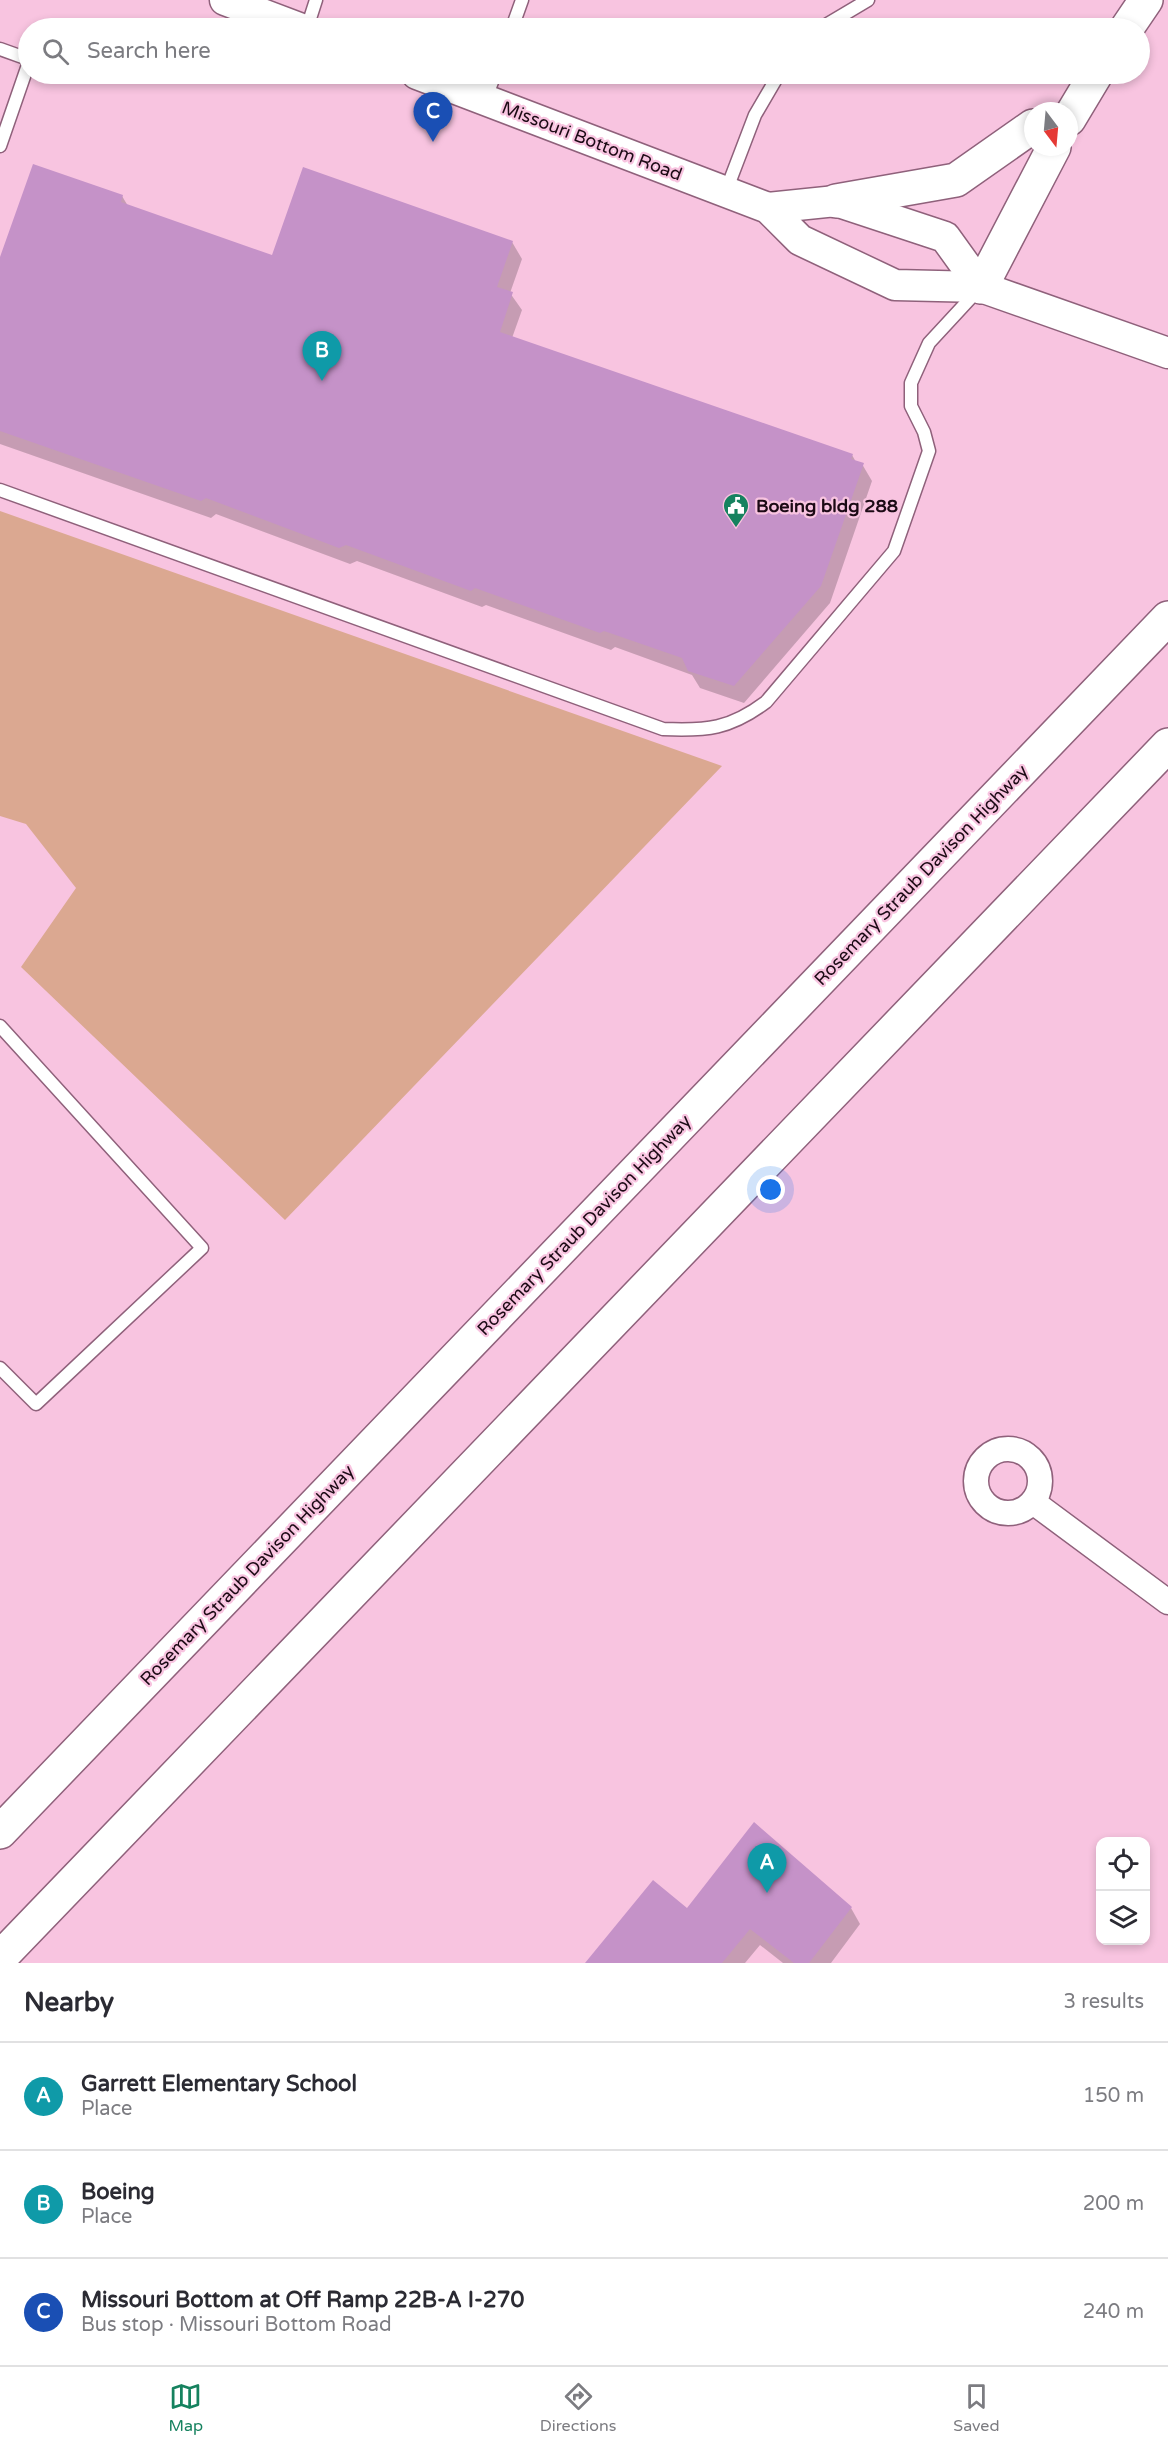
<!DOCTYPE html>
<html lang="en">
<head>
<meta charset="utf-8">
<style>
	body { margin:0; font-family:"Varela Round",sans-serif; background:#f2f2f3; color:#2b2b33 }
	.controls { position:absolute; right:18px; bottom:18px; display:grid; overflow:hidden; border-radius:12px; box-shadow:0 3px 9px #0003 }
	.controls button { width:54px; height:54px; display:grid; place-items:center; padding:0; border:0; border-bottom:2px solid #e1e1e2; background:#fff; color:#2b2b33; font:30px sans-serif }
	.compass { position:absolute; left:1024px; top:102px; width:54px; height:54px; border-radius:50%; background:#fff; box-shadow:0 3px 9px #0003; rotate:164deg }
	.you { position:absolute; left:771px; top:1190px; width:21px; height:21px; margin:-15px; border:4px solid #fff; border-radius:50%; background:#1a73e8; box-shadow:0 0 0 9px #1a73e833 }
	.badge { display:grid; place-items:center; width:39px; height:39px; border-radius:50%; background:#16825f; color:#fff; font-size:20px; font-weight:700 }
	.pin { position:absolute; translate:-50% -50px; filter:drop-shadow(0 2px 3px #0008) }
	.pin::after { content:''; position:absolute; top:32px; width:21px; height:18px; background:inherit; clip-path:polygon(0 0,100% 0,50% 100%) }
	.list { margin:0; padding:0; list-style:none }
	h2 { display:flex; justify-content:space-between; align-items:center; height:78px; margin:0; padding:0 24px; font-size:26px }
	h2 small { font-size:20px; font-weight:400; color:#7c7c81 }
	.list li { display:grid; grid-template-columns:39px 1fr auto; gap:18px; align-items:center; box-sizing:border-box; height:108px; padding:0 24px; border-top:2px solid #e1e1e2 }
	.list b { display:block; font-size:22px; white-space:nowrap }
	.list p { margin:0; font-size:20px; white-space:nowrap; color:#7c7c81 }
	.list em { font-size:20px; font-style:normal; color:#7c7c81 }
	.icon { flex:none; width:33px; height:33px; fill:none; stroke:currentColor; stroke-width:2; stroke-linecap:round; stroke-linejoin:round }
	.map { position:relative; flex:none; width:1168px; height:1963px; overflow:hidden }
	.search { position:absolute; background:#fff; box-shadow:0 3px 9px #0003; left:18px; right:18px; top:18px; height:66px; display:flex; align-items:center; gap:15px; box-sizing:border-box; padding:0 21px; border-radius:33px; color:#7c7c81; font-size:22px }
	.sheet { height:402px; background:#fff }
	nav { display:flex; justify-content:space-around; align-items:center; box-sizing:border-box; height:84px; border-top:2px solid #e1e1e2; background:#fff; font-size:16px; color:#7c7c81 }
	nav a { display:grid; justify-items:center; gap:3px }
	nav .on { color:#16825f }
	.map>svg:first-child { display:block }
</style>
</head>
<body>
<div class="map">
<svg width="1168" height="1963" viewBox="0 0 1168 1963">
	<rect width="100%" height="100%" fill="#f8c4e0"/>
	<polygon fill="#dba891" points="0,511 722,766 285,1220 21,967 76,888 26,824 0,816"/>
	<g fill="#0003">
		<polygon points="122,196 128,206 273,257 512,242 522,259 510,293 522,310 512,338 852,455 856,462 862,464 872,481 830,603 744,703 700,688 692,675 615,647 611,650 486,605 482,607 357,561 350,564 216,514 211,518 0,444 0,262"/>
		<polygon points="851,1908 860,1924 831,1963 783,1963 760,1945 745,1963 587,1963 687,1910"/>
	</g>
	<g fill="#c592c8">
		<polygon points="33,164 123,195 121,202 272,255 303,167 513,241 497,287 513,292 500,332 853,454 851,459 864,463 821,586 734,686 688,671 682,658 604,631 600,633 475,588 471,591 346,545 339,548 206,498 201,501 0,431 0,257"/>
		<polygon points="754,1822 852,1907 809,1963 794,1963 750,1929 722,1963 585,1963 653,1880 687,1908"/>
	</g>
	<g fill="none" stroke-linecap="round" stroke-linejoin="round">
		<defs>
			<g id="service">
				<polyline points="307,28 316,0"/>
				<polyline points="512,28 522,0"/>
				<polyline points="821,28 868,0"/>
				<polyline points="0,49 28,59"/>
				<polyline points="485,100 495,74"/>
				<polyline points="0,146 28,65"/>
				<polyline points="726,191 755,115 779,74"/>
				<path d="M0,490L663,729C707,731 730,729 766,702L894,551L929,451L924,432L911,406V383L929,343L978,290"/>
				<polyline points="0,1026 202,1248 36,1404 0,1368"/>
			</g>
			<g id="minor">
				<circle cx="1008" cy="1481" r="32"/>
				<polyline points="1033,1502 1168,1602"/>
			</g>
			<g id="tertiary">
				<polyline points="225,0 299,28"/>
				<polyline points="417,74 768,208 800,240 895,285 981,287 1168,353"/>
				<polyline points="768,208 836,201 945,237 981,287"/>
			</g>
			<g id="motorway">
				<polyline points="1127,28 1146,0"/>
				<polyline points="1069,119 1096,74"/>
				<polyline points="836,201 956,180 1033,126"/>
				<polyline points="981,287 1054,147"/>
				<polyline points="0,1832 1168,618"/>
				<polyline points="0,1958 1168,745"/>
			</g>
		</defs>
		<use href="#service" stroke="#8f617b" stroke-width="15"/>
		<use href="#minor" stroke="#8f617b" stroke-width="27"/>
		<use href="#tertiary" stroke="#8f617b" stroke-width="33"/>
		<use href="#motorway" stroke="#8f617b" stroke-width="36"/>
		<use href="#service" stroke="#fff" stroke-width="12"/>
		<use href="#minor" stroke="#fff" stroke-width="24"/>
		<use href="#tertiary" stroke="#fff" stroke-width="30"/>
		<use href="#motorway" stroke="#fff" stroke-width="33"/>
	</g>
	<defs>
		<symbol id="civic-pin" viewBox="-11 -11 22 30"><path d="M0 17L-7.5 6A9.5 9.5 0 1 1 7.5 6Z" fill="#16825f" stroke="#f8c4e0"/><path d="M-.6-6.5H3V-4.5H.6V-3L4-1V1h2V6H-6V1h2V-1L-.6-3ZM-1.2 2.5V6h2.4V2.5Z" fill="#fff"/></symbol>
	</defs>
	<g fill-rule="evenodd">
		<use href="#civic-pin" x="721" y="491" width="30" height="40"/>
	</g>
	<g text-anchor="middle" stroke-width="4.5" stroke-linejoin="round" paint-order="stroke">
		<g font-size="18" fill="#1c0a15" stroke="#f8c4e0">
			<text transform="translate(592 141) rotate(21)" y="6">Missouri Bottom Road</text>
			<text transform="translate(921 875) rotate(-46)" y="6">Rosemary Straub Davison Highway</text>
			<text transform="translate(584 1225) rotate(-46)" y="6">Rosemary Straub Davison Highway</text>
			<text transform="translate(247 1575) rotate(-46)" y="6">Rosemary Straub Davison Highway</text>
		</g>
		<g font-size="18" font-weight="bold" fill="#1c0a15" stroke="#f8c4e0" text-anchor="start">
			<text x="756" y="512">Boeing bldg 288</text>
		</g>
	</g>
</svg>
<div class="controls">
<button><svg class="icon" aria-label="locate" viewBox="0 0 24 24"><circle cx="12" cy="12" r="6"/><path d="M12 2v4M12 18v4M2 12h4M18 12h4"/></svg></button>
<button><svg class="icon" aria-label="layers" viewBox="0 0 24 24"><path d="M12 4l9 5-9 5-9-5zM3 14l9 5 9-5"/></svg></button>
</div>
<svg class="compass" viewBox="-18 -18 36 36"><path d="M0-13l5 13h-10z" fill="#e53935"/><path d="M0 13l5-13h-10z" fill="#7c7c81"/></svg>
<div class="you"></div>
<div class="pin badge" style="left:767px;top:1893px;background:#0f9aa8">A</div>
<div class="pin badge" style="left:322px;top:381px;background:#0f9aa8">B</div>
<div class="pin badge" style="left:433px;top:142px;background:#1a4fb4">C</div>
<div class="search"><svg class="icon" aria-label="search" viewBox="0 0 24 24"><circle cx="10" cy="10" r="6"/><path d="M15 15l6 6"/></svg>Search here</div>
</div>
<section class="sheet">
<h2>Nearby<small>3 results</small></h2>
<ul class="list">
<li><span class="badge" style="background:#0f9aa8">A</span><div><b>Garrett Elementary School</b><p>Place</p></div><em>150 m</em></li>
<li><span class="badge" style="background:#0f9aa8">B</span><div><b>Boeing</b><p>Place</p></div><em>200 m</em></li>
<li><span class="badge" style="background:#1a4fb4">C</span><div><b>Missouri Bottom at Off Ramp 22B-A I-270</b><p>Bus stop · Missouri Bottom Road</p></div><em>240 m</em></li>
</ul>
</section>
<nav>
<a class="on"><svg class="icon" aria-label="map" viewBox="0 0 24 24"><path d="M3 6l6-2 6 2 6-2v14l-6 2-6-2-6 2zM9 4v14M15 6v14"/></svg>Map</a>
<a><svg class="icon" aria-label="directions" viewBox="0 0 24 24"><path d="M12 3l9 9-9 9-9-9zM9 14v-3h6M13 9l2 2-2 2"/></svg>Directions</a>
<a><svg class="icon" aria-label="saved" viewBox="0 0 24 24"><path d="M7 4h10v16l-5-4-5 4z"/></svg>Saved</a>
</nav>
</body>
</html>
